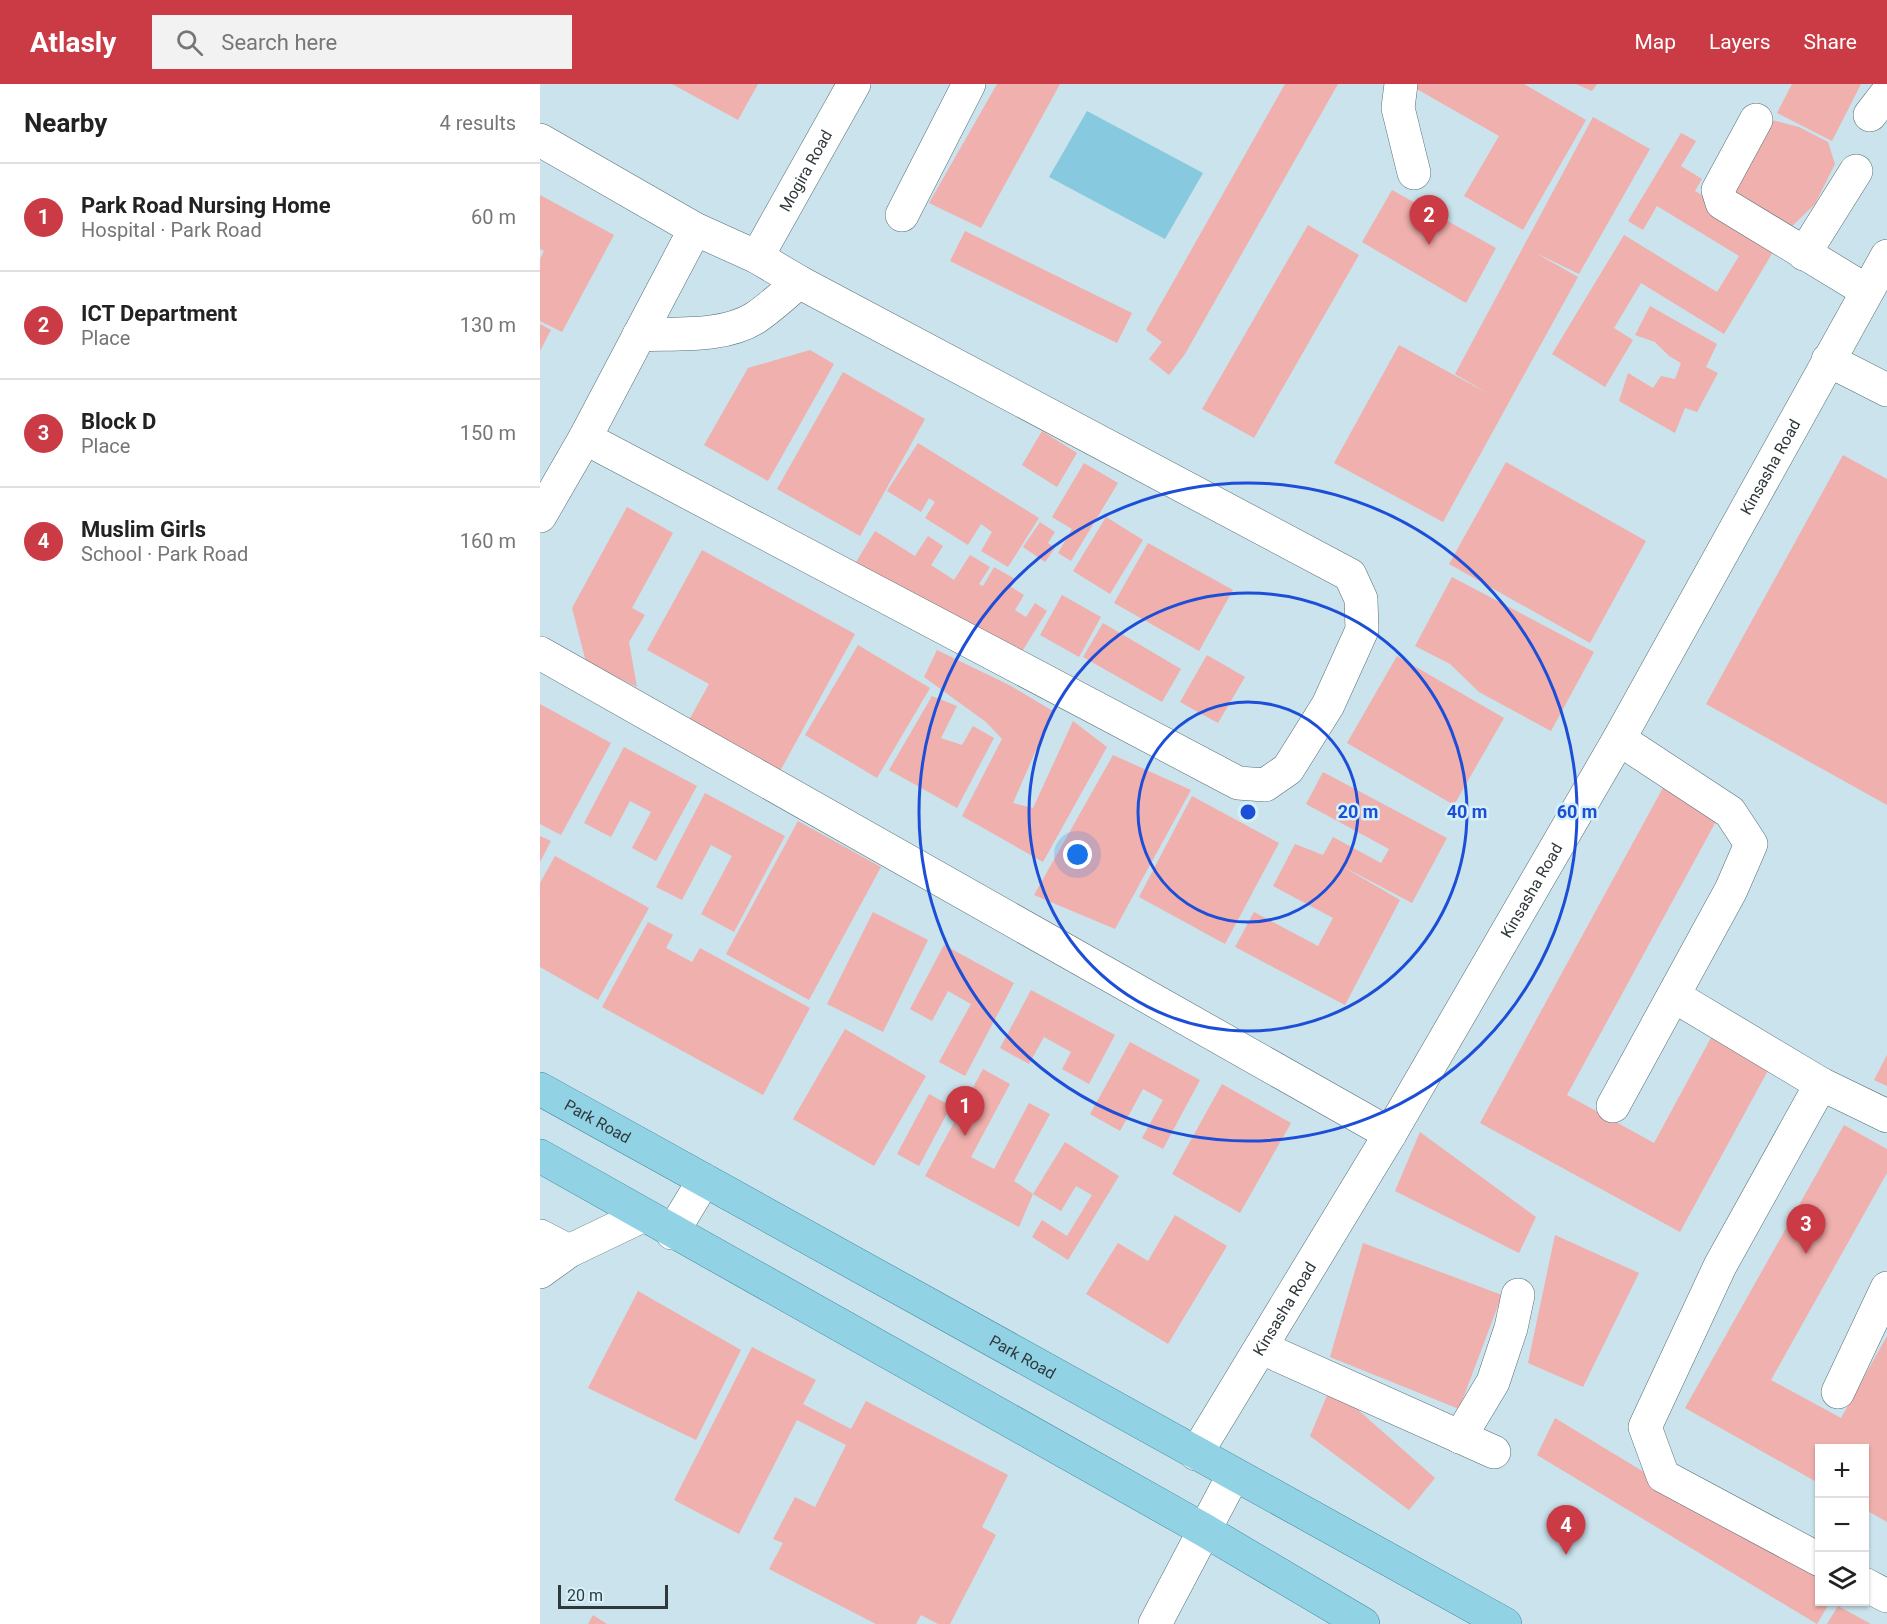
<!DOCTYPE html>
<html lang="en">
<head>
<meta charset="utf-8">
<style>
	body { margin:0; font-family:Roboto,sans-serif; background:#f2f2f2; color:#222 }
	.controls { position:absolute; right:18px; bottom:18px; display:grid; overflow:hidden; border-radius:0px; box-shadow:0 2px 4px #0004 }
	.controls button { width:54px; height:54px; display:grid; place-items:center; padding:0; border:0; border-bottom:2px solid #e0e0e0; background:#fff; color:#222; font:30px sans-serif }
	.scale { position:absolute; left:18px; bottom:15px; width:110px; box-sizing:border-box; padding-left:6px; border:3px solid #2f393c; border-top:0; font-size:16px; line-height:21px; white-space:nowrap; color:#2f393c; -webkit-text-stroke:4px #d7f1f9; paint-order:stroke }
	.you { position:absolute; left:538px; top:771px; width:21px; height:21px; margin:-15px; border:4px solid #fff; border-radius:50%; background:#1a73e8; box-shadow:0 0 0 9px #1a73e833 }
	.badge { display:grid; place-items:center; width:39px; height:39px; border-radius:50%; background:#cb3b45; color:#fff; font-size:20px; font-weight:700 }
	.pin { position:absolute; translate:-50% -50px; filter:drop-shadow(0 2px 3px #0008) }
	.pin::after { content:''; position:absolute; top:32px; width:21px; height:18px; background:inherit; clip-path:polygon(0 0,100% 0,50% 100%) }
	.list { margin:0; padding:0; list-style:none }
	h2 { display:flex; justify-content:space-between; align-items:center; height:78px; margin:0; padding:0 24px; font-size:26px }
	h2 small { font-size:20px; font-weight:400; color:#767676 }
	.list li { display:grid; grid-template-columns:39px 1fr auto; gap:18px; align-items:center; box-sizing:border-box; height:108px; padding:0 24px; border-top:2px solid #e0e0e0 }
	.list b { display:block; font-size:22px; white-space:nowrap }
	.list p { margin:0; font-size:20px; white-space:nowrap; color:#767676 }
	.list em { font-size:20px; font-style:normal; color:#767676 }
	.icon { flex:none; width:33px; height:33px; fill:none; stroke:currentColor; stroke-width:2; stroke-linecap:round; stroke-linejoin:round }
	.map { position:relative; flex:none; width:1347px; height:1540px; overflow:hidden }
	header { display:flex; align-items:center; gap:36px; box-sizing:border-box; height:84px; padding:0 30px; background:#cb3b45; color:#fff }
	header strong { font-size:28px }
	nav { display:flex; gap:33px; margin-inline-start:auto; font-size:21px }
	.search { width:420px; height:54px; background:#f2f2f2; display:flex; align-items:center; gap:15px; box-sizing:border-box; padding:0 21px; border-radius:0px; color:#767676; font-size:22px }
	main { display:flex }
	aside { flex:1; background:#fff }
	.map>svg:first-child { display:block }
</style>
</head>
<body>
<header>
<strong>Atlasly</strong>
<div class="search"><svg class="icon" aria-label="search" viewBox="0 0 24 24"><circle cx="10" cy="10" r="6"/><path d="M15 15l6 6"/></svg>Search here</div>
<nav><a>Map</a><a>Layers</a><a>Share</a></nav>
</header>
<main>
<aside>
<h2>Nearby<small>4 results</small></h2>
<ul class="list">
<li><span class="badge">1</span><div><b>Park Road Nursing Home</b><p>Hospital · Park Road</p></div><em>60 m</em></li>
<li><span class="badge">2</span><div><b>ICT Department</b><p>Place</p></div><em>130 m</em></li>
<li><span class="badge">3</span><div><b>Block D</b><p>Place</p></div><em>150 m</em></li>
<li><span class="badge">4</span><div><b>Muslim Girls</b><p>School · Park Road</p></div><em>160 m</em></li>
</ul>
</aside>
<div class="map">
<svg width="1347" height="1540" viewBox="0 0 1347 1540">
	<rect width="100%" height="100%" fill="#cae3ec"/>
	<polygon fill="#87c9de" points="547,27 663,89 625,155 509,93"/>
	<g fill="#f0b0ad">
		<polygon points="132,0 218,0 198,36"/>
		<polygon points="457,0 520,0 441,144 389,119"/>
		<polygon points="745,0 798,0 645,270 629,291 609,275 622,258 606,246"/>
		<polygon points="868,0 984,0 1046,36 983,146 924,112 959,52"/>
		<polygon points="1036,0 1057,0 1052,7"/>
		<polygon points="1252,0 1321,0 1292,57 1237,29"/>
		<polygon points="1053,33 1110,65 1039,190 994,168 1038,193 903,438 794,379 859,261 949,310 915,290"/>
		<polygon points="1224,34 1259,43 1288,58 1295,80 1275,120 1248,146 1185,105"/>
		<polygon points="1141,49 1156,57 1141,82 1162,95 1155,107 1239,158 1184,250 1101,199 1074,244 1093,256 1065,303 1012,270 1084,151 1177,208 1199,172 1117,122 1103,146 1088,137"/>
		<polygon points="852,106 956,164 926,219 822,158"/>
		<polygon points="0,111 74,151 22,248 0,237 0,175 4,167 0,165"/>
		<polygon points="768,141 819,171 714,354 662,325"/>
		<polygon points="425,147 592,229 577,259 410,177"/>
		<polygon points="1110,222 1177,260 1166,283 1178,289 1157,328 1145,324 1135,349 1079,317 1088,289 1113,304 1121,292 1135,295 1141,279 1129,272 1115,258 1095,251"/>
		<polygon points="0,240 11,246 0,267"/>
		<polygon points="270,266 294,280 228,397 164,361 208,284"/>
		<polygon points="303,288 385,335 320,452 237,405"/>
		<polygon points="502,347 537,369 517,403 482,381"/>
		<polygon points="378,359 499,434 468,483 441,467 452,448 441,440 428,461 385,434 395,418 389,414 381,428 347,407"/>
		<polygon points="1303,371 1347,395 1347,721 1166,620"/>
		<polygon points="966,378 1106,457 1050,559 909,480"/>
		<polygon points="544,379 578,399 531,477 518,469 532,445 512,433"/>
		<polygon points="87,423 133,449 92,524 105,531 89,558 97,603 46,578 32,524"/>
		<polygon points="566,433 603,456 570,510 533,487"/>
		<polygon points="500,438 515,448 508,459 515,464 505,478 483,463"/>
		<polygon points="335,447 375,472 388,452 403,462 391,481 414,496 430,471 450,483 439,500 443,502 454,483 475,495 471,503 484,511 475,526 486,533 495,519 507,527 478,574 316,478"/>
		<polygon points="608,459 693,506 659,567 574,519"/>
		<polygon points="162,466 315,550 239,689 148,638 169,600 107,566"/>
		<polygon points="912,493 1054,568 1011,647 939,608 910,580 875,562"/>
		<polygon points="522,511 561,533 539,573 500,551"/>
		<polygon points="563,539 641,585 622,618 543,573"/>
		<polygon points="318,561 390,604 337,694 265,651"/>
		<polygon points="397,566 471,602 513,627 473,719 493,724 533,637 567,663 503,778 422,732 462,655 446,638 384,593"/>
		<polygon points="667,571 705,593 678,639 640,618"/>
		<polygon points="857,572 964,634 914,721 807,659"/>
		<polygon points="392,612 417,622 401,654 422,661 433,642 454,654 417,724 349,686"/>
		<polygon points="0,620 71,659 21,751 0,740"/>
		<polygon points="84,663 157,702 116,777 92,764 111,728 90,717 71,753 44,739"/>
		<polygon points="573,671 651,706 575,845 494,811"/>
		<polygon points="783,688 907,754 872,819 800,781 860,816 805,921 695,863 714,828 778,862 793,834 733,802 755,760 783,771 793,753 841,779 849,765 766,720"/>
		<polygon points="1125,700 1180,730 1027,1011 1114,1059 1173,950 1231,981 1140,1148 940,1039"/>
		<polygon points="165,709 245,752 194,848 161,830 192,772 171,761 142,816 116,803"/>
		<polygon points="652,712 739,759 685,860 599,813"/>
		<polygon points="258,737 341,783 269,916 186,870"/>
		<polygon points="0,752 11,757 0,778"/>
		<polygon points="15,772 109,824 58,916 0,883 0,799"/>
		<polygon points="333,828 388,856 343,948 287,920"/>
		<polygon points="108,838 133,851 126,864 152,878 160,864 270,924 223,1011 62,923"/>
		<polygon points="404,861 474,899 425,992 399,978 431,920 408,907 392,937 370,925"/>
		<polygon points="491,906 575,951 549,1000 522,985 531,968 504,953 489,980 460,964"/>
		<polygon points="305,945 386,992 334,1082 253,1035"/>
		<polygon points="590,958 660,996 623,1065 602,1054 623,1016 603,1005 580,1047 550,1030"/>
		<polygon points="1347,971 1347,1002 1334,996"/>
		<polygon points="443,985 470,1000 431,1073 454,1085 489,1019 510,1030 474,1097 493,1110 479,1143 385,1092"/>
		<polygon points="682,1000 751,1039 700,1129 632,1090"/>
		<polygon points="389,1010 411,1022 379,1082 357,1070"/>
		<polygon points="1304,1041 1347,1065 1347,1089 1231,1296 1301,1334 1347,1252 1347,1438 1324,1425 1324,1364 1280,1364 1280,1400 1145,1324"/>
		<polygon points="880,1048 996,1133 979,1169 855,1107"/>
		<polygon points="525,1058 579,1092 528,1176 492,1153 502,1136 527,1152 552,1111 536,1102 521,1127 493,1110"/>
		<polygon points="635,1131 687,1162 628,1260 546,1210 578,1159 608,1177"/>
		<polygon points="1015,1151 1099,1189 1043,1303 988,1279"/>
		<polygon points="823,1159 962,1211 919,1325 790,1273"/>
		<polygon points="98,1207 201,1266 156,1356 48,1304"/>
		<polygon points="212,1263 276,1296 263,1320 311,1345 326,1317 468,1391 442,1443 456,1451 410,1540 398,1540 381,1531 376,1540 336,1540 229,1485 243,1459 233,1455 255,1413 275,1423 306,1361 257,1336 199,1450 134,1416"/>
		<polygon points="791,1302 895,1394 869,1426 770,1352"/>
		<polygon points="1015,1334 1280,1495 1280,1518 1290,1518 1277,1540 997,1371"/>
		<polygon points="1298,1522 1331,1540 1287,1540"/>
		<polygon points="53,1531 67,1540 48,1540"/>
	</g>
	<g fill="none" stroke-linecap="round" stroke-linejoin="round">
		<defs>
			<g id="minor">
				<polyline points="861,0 858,24 874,89"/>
				<polyline points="1330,31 1347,9"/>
				<polyline points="1216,36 1178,106 1182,119 1327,207"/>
				<polyline points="0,56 155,145 217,173 259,198 810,491 821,515 822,546 788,621 748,685 725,701 698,699 45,354"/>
				<polyline points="362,131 429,0"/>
				<polyline points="1264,170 1316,87"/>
				<path id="s1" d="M217,173L314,0"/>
				<path d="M99,251C135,249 183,254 215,234C230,224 245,210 259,198"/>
				<polyline points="1288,276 1347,306"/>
				<polyline points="0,432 45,354 155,145"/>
				<polyline points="0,569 850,1050"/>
				<polyline points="1134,912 1281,1000 1180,1182 1105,1343 1123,1392 1280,1476"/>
				<polyline points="1281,1000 1347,1032"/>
				<polyline points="1073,1022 1191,806 1211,760 1190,728 1079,655"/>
				<polyline points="132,1149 164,1096"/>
				<polyline points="0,1152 29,1167"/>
				<polyline points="0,1188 29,1167 102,1132"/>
				<polyline points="722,1264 954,1368"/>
				<polyline points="1298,1308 1347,1204"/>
				<polyline points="920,1353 953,1298 971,1244 978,1211"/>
				<path id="s2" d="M656,1370L850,1050L1079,655L1347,172"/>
				<polyline points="1324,1500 1347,1512"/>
				<polyline points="615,1540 694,1390"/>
			</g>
			<g id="major">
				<path id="s3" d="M0,1005L965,1540"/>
				<polyline points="0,1072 664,1446 823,1540"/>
			</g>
		</defs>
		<use href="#minor" stroke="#566d74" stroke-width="34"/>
		<use href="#major" stroke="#40899e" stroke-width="34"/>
		<use href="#minor" stroke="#fff" stroke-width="33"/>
		<use href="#major" stroke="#92d2e5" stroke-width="33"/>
	</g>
	<g fill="none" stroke="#1d4ed8" stroke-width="3">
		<circle cx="708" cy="728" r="110"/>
		<circle cx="708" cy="728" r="219"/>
		<circle cx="708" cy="728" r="329"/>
	</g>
	<g text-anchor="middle" stroke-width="5" stroke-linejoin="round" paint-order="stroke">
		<g font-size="16" fill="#2f393c" stroke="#d7f1f9">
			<text dy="6" stroke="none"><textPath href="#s1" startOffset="99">Mogira Road</textPath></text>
			<text dy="6" stroke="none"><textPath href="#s2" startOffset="1142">Kinsasha Road</textPath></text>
			<text dy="6" stroke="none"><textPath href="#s2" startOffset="656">Kinsasha Road</textPath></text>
			<text dy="6" stroke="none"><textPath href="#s3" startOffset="66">Park Road</textPath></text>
			<text dy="6" stroke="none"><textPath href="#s2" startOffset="170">Kinsasha Road</textPath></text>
			<text dy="6" stroke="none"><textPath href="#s3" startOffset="552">Park Road</textPath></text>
		</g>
	</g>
	<circle cx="708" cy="728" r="9" fill="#1d4ed8" stroke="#d7f1f9" stroke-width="3"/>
	<g font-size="18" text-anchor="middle" font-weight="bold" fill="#1d4ed8" stroke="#d7f1f9" stroke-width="5" stroke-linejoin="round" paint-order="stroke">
		<text x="818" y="734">20 m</text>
		<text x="927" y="734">40 m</text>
		<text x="1037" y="734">60 m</text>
	</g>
</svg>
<div class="controls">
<button>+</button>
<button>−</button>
<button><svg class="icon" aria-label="layers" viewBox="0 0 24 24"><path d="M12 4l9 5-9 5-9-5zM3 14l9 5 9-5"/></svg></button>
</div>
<div class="scale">20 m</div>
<div class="you"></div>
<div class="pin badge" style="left:425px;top:1052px">1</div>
<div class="pin badge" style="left:889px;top:161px">2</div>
<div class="pin badge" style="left:1266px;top:1170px">3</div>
<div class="pin badge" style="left:1026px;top:1471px">4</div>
</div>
</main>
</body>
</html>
